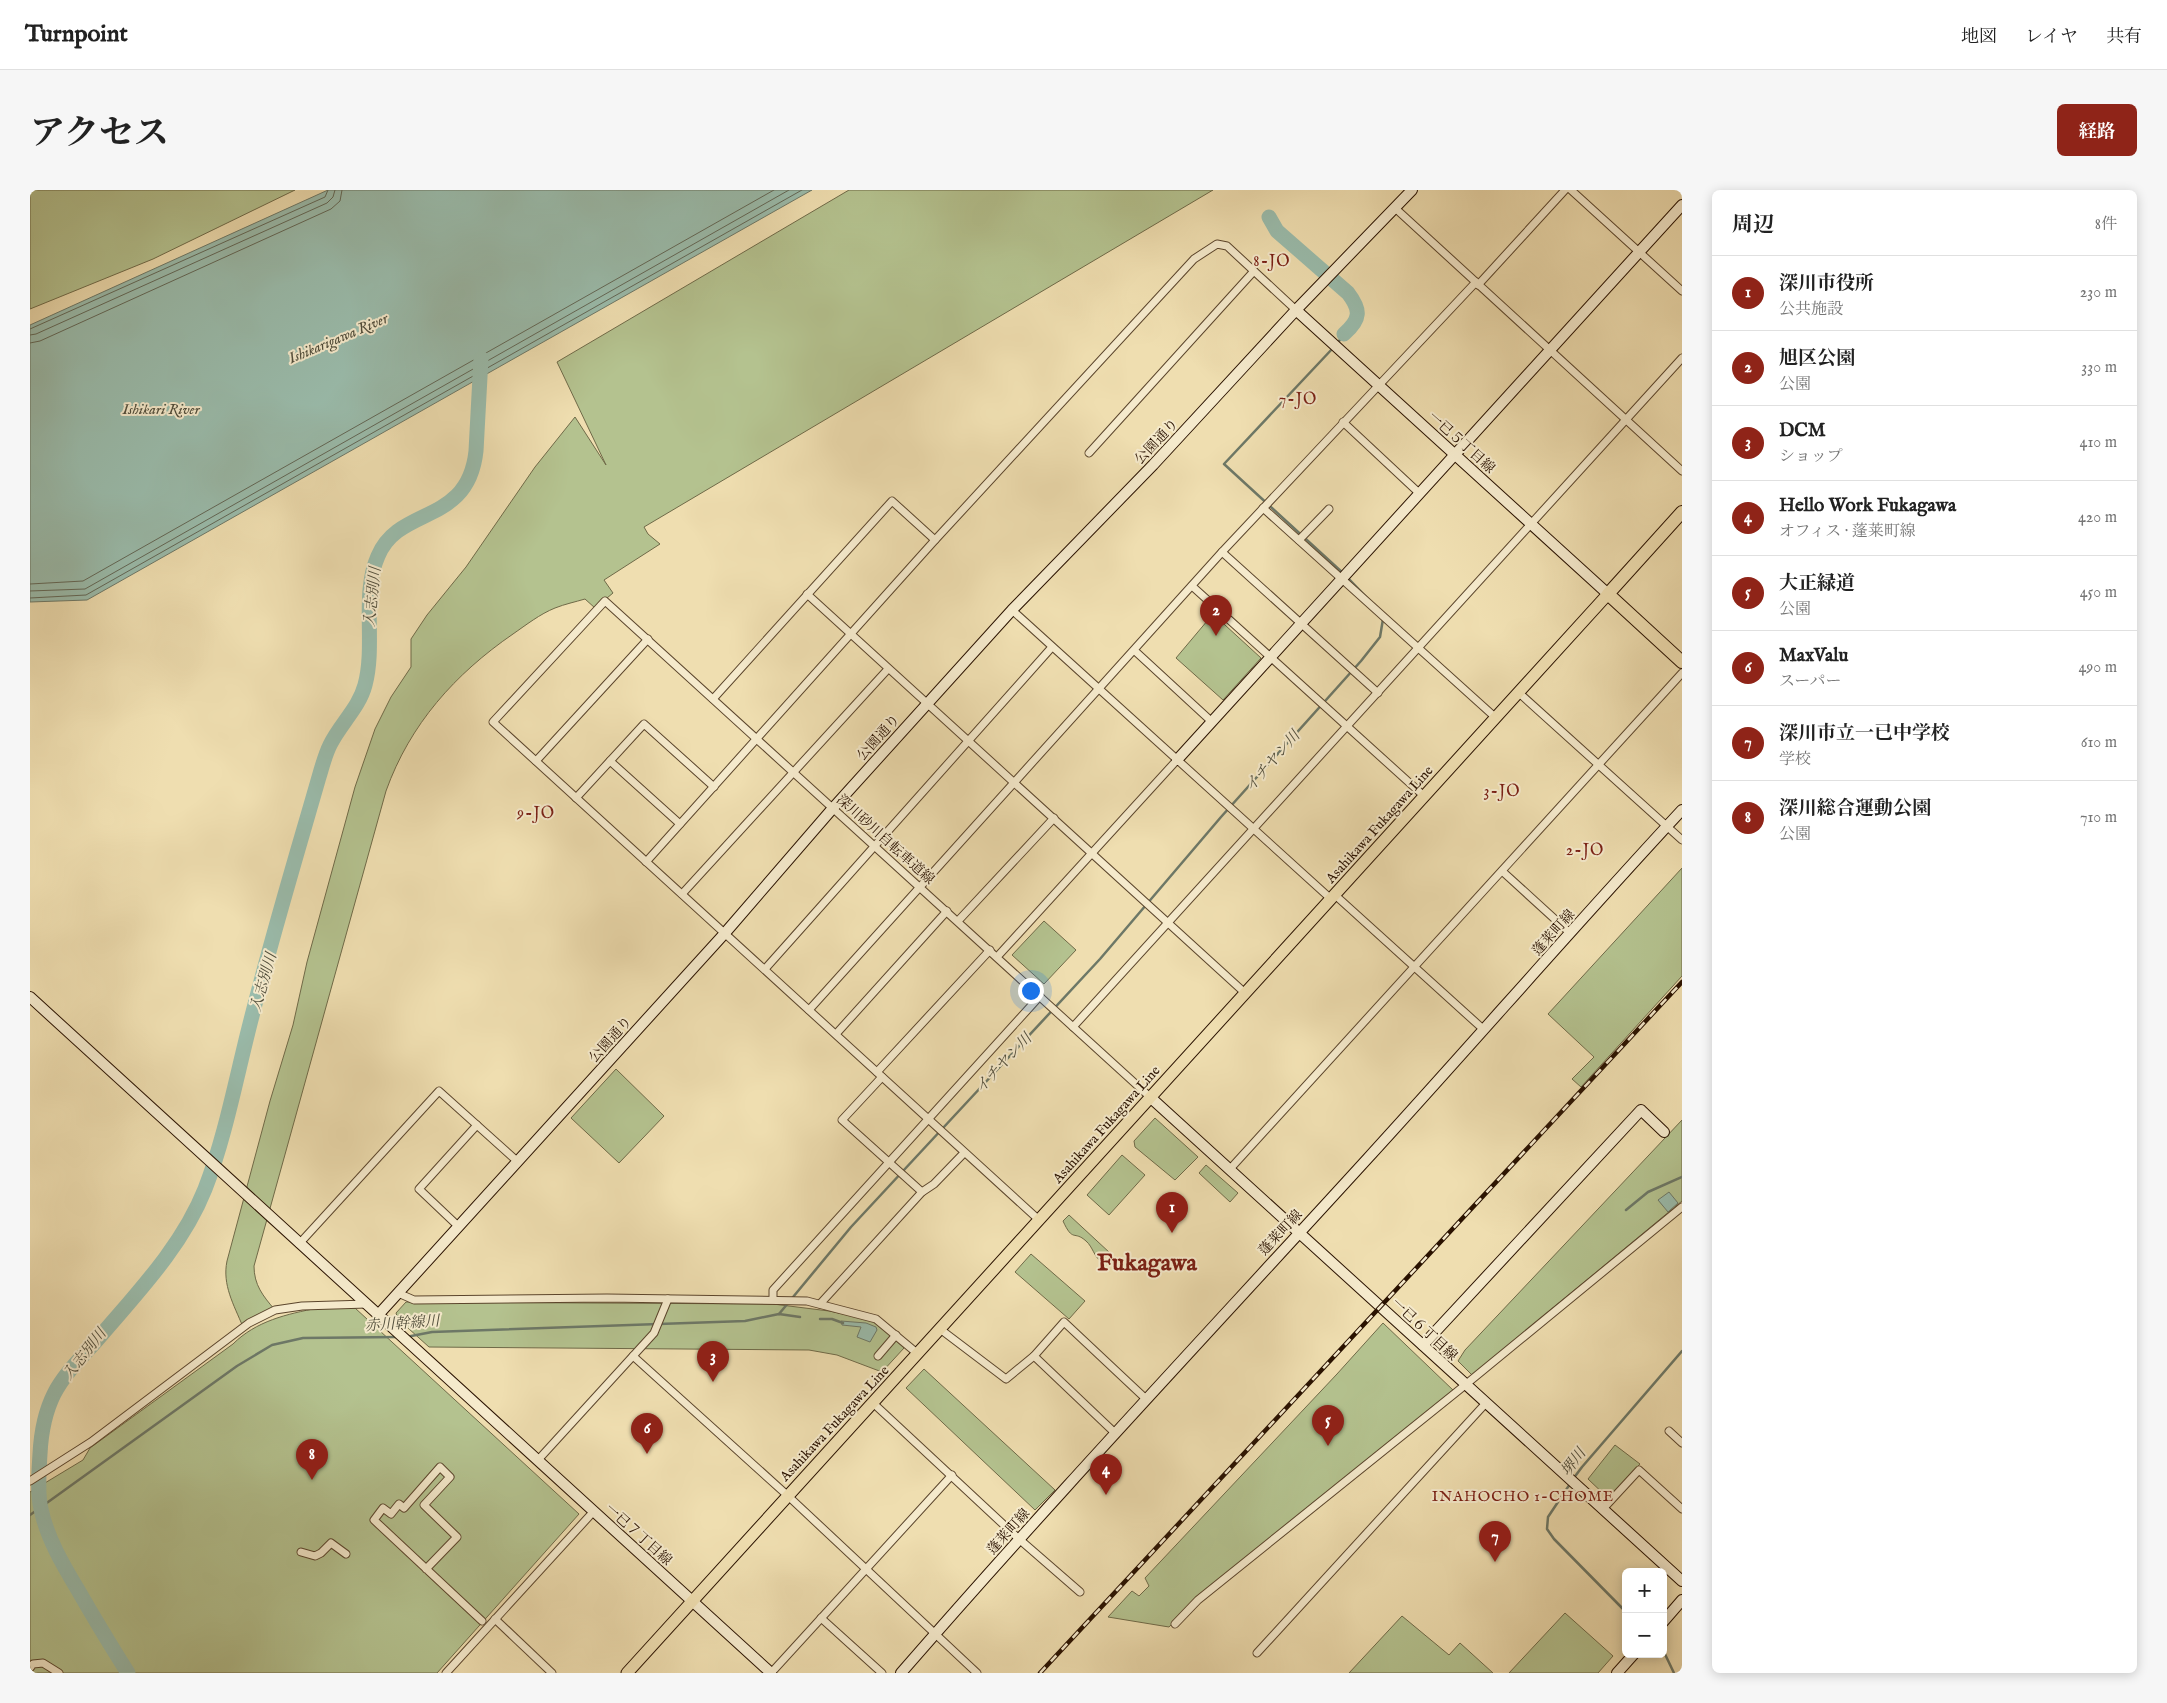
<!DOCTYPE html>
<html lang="ja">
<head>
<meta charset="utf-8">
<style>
	body { margin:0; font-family:"IM FELL English","Noto Serif JP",serif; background:#f6f6f6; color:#222 }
	.controls { position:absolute; right:15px; bottom:15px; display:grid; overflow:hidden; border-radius:8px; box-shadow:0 2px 12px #0003 }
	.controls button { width:45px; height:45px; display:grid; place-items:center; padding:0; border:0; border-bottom:1px solid #e0e0e0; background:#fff; color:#222; font:25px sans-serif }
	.you { position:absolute; left:1000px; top:800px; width:18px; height:18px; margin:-12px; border:4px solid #fff; border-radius:50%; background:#1a73e8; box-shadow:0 0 0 8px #1a73e833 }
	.badge { display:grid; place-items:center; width:32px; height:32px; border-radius:50%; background:#8f2418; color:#fff; font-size:16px; font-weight:700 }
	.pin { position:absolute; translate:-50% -41px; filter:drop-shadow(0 1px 2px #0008) }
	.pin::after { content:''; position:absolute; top:26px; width:18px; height:15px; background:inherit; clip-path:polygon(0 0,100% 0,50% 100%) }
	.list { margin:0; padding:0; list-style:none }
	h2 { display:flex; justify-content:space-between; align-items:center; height:65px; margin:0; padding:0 20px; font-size:21px }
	h2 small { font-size:16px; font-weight:400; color:#767676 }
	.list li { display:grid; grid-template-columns:32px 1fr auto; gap:15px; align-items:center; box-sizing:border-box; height:75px; padding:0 20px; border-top:1px solid #e0e0e0 }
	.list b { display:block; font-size:19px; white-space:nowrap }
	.list p { margin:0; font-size:16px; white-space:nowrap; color:#767676 }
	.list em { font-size:16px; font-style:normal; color:#767676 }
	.map { position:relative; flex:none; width:1652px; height:1483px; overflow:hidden; border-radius:8px }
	header { display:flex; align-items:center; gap:30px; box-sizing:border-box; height:70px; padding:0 25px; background:#fff; border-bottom:1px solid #e0e0e0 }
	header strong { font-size:24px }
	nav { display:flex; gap:28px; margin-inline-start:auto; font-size:18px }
	.intro { display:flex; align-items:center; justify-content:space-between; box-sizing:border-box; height:120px; padding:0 30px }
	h1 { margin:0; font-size:35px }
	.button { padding:12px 22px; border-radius:8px; background:#8f2418; color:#fff; font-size:18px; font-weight:700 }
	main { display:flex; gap:30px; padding:0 30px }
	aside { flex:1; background:#fff; border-radius:8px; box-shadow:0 2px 12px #0003 }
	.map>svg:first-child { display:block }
</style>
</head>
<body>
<header>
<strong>Turnpoint</strong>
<nav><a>地図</a><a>レイヤ</a><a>共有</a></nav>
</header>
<div class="intro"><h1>アクセス</h1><a class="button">経路</a></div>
<main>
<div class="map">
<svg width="1652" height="1483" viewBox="0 0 1652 1483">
	<rect width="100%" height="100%" fill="#efdeb0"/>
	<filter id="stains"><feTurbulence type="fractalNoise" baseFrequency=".004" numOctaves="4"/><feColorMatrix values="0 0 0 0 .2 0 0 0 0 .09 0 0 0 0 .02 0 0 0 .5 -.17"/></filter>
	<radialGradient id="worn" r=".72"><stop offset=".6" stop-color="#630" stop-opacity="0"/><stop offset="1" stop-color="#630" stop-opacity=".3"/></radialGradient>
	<g fill="#b4c28f" stroke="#6f6a48">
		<polygon points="0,0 265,0 123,69 0,119"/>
		<path d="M819,0H1183L614,337L618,344L630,354L574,390L583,403L565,418L555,409C545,412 535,414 525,418C510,424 496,435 483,444C425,484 380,534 356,601L224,1076C224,1095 233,1106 245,1120L213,1137C204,1115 192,1095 197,1071L240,911L263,835L277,772L325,597L345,539L361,507L381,477V449L397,425L436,377L505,277L545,227L576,275L527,172Z"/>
		<polygon points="1183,424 1231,468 1193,510 1146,468"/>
		<polygon points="1652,678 1652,786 1551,897 1542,889 1564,867 1518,824"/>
		<polygon points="1014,731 1046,760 1014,794 982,765"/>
		<polygon points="586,879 634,926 589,973 541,928"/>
		<polygon points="1125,928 1168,967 1145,990 1105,957 1104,951"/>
		<polygon points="1652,930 1652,1011 1442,1185 1428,1171 1435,1160"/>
		<polygon points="1092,965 1115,985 1079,1025 1057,1005"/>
		<polygon points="1176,975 1208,1003 1200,1012 1169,983"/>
		<path d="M1039,1025L1080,1063L1071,1071C1064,1067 1063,1057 1056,1051C1044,1040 1043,1053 1033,1031Z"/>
		<polygon points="1001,1064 1055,1111 1039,1129 985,1082"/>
		<polygon points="376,1112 743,1114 799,1121 843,1130 874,1158 852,1182 807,1165 779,1160 399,1157 368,1129 366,1123"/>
		<path d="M288,1118H325L549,1324L407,1483H0V1302L53,1270L60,1258L203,1154C226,1131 257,1124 288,1118Z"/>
		<polygon points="1353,1133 1424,1201 1168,1407 1139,1437 1078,1427 1102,1401 1109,1406 1119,1396 1115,1388 1307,1184"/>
		<polygon points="894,1179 1025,1300 1005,1320 876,1198"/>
		<polygon points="1585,1255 1610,1274 1578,1308 1558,1289"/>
		<polygon points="1535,1423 1583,1466 1568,1483 1479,1483"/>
		<polygon points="1372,1426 1419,1465 1430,1453 1463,1483 1319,1483"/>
	</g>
	<g fill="#9abcac" stroke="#6d7867">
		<polygon points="298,0 782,0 57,410 0,412 0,135"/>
		<polygon points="1639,1002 1648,1013 1638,1022 1628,1010"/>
		<polygon points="811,1131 836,1133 846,1137 847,1140 840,1152 827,1147 831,1137 812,1135"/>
	</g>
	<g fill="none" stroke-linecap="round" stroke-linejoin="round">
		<g stroke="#626756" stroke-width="1">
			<polyline points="0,139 295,7 298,0"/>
			<polyline points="0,145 6,144 297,13 303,7 305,0"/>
			<polyline points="0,153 10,151 301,19 310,11 312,0"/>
			<polyline points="0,394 53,391 744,0"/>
			<polyline points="0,401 55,399 759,0"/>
			<polyline points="0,408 56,405 772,0"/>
		</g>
		<g stroke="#6d7867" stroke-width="2.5">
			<polyline points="1307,154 1314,144"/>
			<polyline points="1303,158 1194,274 1314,384"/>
			<polyline points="1318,388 1340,411"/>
			<polyline points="1596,1020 1618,1002 1652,987"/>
			<polyline points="749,1124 821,1037 1070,769 1191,627 1331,471 1350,447 1353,429"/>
			<polyline points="790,1129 802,1129 813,1133"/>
			<polyline points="376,1147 402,1142 715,1131 749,1124 770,1127"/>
			<polyline points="1543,1289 1552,1277 1652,1161"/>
			<polyline points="1540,1294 1518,1327 1517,1339 1524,1349 1596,1422"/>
			<polyline points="0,1325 207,1176 242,1155 273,1148 368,1147"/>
			<polyline points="1633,1460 1644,1483"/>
		</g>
		<g stroke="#9abcac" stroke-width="15">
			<path d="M1239,27L1247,41L1318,103C1331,120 1331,129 1314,144"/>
			<path d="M98,1483C81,1456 64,1428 48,1400C33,1375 17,1348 11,1319C7,1303 9,1281 10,1264C11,1244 15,1222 24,1204C34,1184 52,1167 67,1150C106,1104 152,1057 175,999C196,945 207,883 222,826C242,746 266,667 289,587C292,577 295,565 300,555C310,534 329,518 335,495C346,454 331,404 348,366C369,315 438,336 446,261L451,168"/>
		</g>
		<defs>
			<g id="street">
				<polyline points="1541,0 1652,101"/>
				<polyline points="1365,18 1652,281"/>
				<polyline points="1448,95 1535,0"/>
				<polyline points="1313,232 1389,303"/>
				<polyline points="1059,263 1224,81"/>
				<polyline points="1233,318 1466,528"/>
				<polyline points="1269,350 1299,319"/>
				<polyline points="1192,362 1348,503"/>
				<polyline points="1162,396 1394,606"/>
				<polyline points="777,404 1215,803"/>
				<polyline points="982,420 1301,709"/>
				<polyline points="1105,461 1181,531"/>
				<polyline points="1488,502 1652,650"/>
				<polyline points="683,509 862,311 905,350"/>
				<polyline points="506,571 618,449"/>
				<polyline points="580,571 650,634"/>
				<polyline points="546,608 614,534 684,597"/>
				<polyline points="616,672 905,350 1164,69 1187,54 1197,56 1266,120"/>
				<polyline points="1472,681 1540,743"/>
				<polyline points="652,704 858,479"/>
				<polyline points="1305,705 1453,839"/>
				<polyline points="928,731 1024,628"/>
				<polyline points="967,767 1147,570"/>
				<polyline points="735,779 1022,457"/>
				<polyline points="779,820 1192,362 1446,92"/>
				<polyline points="1043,837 1652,168"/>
				<polyline points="806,844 917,721"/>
				<polyline points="847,882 960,760"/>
				<polyline points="852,887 812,930 892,1002"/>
				<polyline points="1200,979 1652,483"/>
				<polyline points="1009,1030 463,532 575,411 1120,907"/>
				<polyline points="428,1036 389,999 447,935"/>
				<polyline points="269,1054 409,901 487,971"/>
				<polyline points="368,1103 384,1110 577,1108 777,1111 846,1129 888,1164"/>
				<polyline points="743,1109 743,1100 1010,806"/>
				<polyline points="790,1114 892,1002 904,994 934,963"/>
				<polyline points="910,1139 976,1189 1004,1166 1085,1243"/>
				<polyline points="603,1166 757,1305 947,1483"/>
				<polyline points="848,1166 866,1145"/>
				<polyline points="1004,1166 1034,1132 1116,1209"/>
				<polyline points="843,1213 989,1349 1050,1402"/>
				<polyline points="1639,1241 1652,1253"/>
				<polyline points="508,1270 624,1143 638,1109"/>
				<polyline points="0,1291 61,1252 219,1133 245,1120 272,1116 337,1114"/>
				<polyline points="1573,1319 1609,1280 1652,1319"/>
				<polyline points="271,1362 285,1366 291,1363 301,1353 316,1364"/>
				<polyline points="396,1379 427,1347 394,1315 420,1287 410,1277 374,1318 369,1314 361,1324 353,1318 344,1330 452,1431"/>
				<polyline points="791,1428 852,1483"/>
				<polyline points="465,1429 522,1483"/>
				<polyline points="1145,1434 1168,1410 1429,1200 1652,1017"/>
				<polyline points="1227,1463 1456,1213"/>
				<polyline points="0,1478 3,1474 13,1473 29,1483"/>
				<polyline points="416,1483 564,1321"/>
				<polyline points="741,1483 922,1285"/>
			</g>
			<g id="secondary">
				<polyline points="1266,120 1578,404"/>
				<polyline points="1147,570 1652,15"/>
				<polyline points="0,807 741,1483"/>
				<polyline points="1120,907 1652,1391"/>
				<polyline points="349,1124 695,743 803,618 982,420 1123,275 1266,120 1382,0"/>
				<polyline points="1393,1155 1611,920 1634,942"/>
				<polyline points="1633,1432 1652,1410"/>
				<path d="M871,1483C1023,1308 1182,1139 1338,968C1444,852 1546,734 1652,620"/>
				<polyline points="1587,1483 1604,1464"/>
			</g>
			<polyline id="primary" points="597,1483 1578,404"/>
			<polyline id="highway" points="1652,322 1578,404 1652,472"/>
		</defs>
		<use href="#street" stroke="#5b452c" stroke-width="9"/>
		<use href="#secondary" stroke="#2a1200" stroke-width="12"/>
		<use href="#primary" stroke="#2a1200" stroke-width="13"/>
		<use href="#highway" stroke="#2a1200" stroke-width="14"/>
		<use href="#street" stroke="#f5eacc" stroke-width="7"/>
		<use href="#secondary" stroke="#f5eacc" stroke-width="10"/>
		<use href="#primary" stroke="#efdeb0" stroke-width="11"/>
		<use href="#highway" stroke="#efdeb0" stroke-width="12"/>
		<defs>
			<polyline id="rail" points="1010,1483 1652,792"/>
		</defs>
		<use href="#rail" stroke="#2a1200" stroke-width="4.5"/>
		<use href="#rail" stroke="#f5eacc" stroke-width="2.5" stroke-dasharray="8" stroke-linecap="butt"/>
	</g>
	<g text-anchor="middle" stroke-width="4" stroke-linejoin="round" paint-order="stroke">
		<g font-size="14" fill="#2a1200" stroke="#f5eacc">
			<text transform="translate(1126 251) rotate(-47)" y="5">公園通り</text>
			<text transform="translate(1432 252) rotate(42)" y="5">一已５丁目線</text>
			<text transform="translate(848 547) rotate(-48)" y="5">公園通り</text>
			<text transform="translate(1349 634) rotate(-48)" y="5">Asahikawa Fukagawa Line</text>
			<text transform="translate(856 649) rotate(42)" y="5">深川砂川自転車道線</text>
			<text transform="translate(1523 742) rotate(-48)" y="5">蓬莱町線</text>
			<text transform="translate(580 849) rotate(-48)" y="5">公園通り</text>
			<text transform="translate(1076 934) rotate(-48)" y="5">Asahikawa Fukagawa Line</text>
			<text transform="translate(1250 1042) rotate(-47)" y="5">蓬莱町線</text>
			<text transform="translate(1395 1139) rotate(43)" y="5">一已６丁目線</text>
			<text transform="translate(804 1233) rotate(-47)" y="5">Asahikawa Fukagawa Line</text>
			<text transform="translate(978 1341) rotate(-48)" y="5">蓬莱町線</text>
			<text transform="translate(609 1344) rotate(42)" y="5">一已７丁目線</text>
		</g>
		<g font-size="15" font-style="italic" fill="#514e3c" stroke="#f5eacc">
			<text transform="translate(308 148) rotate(-23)" y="5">Ishikarigawa River</text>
			<text x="131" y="224">Ishikari River</text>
			<text transform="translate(342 407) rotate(-84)" y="5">入志別川</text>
			<text transform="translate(1242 571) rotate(-49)" y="5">イチヤン川</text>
			<text transform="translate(233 792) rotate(-74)" y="5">入志別川</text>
			<text transform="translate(973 873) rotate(-47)" y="5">イチヤン川</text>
			<text transform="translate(372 1133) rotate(-4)" y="5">赤川幹線川</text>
			<text transform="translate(54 1164) rotate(-52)" y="5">入志別川</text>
			<text transform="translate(1543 1272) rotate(-53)" y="5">堺川</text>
		</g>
		<g font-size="15" letter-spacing="1" fill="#7a1f14" stroke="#f5eacc">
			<text x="1493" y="1311">INAHOCHO 1-CHOME</text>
		</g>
		<g font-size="16" letter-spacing="1" fill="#7a1f14" stroke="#f5eacc">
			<text x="1242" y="76">8-JO</text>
			<text x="1268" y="214">7-JO</text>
			<text x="1472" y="606">3-JO</text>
			<text x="506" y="628">9-JO</text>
			<text x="1555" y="665">2-JO</text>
		</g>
		<g font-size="24" font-weight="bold" fill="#7a1f14" stroke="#f5eacc">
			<text x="1117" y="1080">Fukagawa</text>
		</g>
	</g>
	<rect width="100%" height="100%" filter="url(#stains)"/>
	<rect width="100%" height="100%" fill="url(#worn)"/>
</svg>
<div class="controls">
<button>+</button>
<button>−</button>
</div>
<div class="you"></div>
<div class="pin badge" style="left:1142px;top:1043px">1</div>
<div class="pin badge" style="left:1186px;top:446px">2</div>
<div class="pin badge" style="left:683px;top:1192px">3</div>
<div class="pin badge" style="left:1076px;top:1305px">4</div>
<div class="pin badge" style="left:1298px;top:1256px">5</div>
<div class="pin badge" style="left:617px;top:1264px">6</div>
<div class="pin badge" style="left:1465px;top:1372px">7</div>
<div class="pin badge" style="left:282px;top:1290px">8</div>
</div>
<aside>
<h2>周辺<small>8件</small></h2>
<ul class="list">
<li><span class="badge">1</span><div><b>深川市役所</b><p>公共施設</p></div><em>230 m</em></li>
<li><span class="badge">2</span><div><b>旭区公園</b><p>公園</p></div><em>330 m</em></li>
<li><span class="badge">3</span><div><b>DCM</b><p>ショップ</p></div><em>410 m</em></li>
<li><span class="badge">4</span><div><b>Hello Work Fukagawa</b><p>オフィス · 蓬莱町線</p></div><em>420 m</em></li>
<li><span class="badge">5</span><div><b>大正緑道</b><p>公園</p></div><em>450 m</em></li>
<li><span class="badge">6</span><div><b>MaxValu</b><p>スーパー</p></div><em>490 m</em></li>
<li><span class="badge">7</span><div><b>深川市立一已中学校</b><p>学校</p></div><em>610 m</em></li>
<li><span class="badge">8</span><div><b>深川総合運動公園</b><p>公園</p></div><em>710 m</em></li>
</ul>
</aside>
</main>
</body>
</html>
